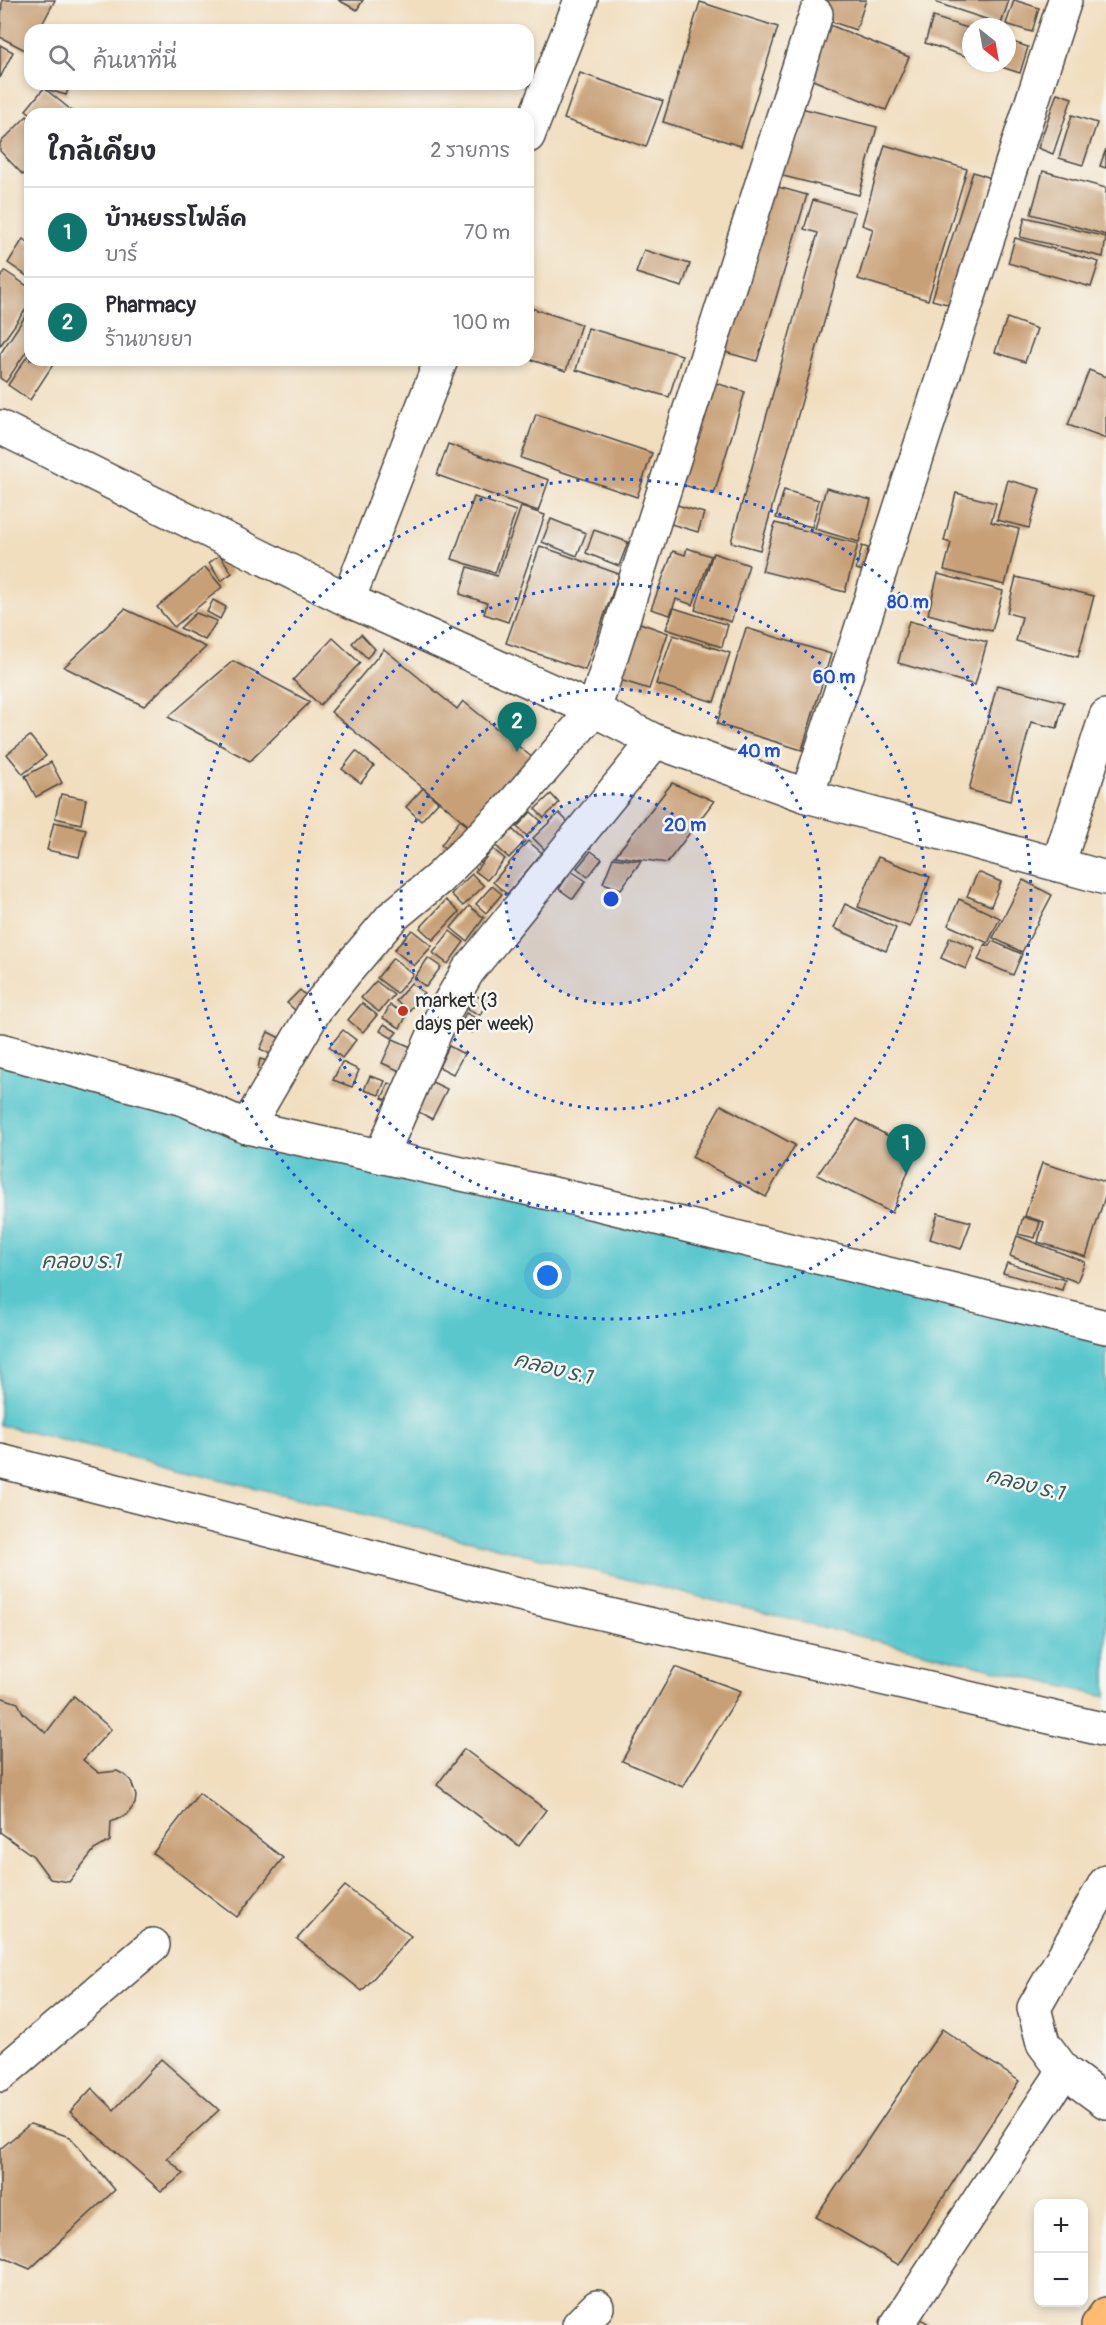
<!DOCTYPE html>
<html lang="th">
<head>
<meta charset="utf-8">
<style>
	body { margin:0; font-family:Pangolin,"Playpen Sans Thai",sans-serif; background:#f7f7f7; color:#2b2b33 }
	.controls { position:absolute; right:18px; bottom:18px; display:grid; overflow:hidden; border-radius:12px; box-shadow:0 3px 9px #0003 }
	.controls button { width:54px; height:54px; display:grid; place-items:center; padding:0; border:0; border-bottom:2px solid #e1e1e2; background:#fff; color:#2b2b33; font:30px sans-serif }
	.compass { position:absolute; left:962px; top:18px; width:54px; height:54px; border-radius:50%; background:#fff; box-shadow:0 3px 9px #0003; rotate:149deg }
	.you { position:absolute; left:548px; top:1276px; width:21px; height:21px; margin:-15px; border:4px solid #fff; border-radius:50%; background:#1a73e8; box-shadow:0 0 0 9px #1a73e833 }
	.badge { display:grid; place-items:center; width:39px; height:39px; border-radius:50%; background:#0f766e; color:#fff; font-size:20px; font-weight:700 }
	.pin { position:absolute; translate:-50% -50px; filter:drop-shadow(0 2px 3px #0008) }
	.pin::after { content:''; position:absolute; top:32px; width:21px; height:18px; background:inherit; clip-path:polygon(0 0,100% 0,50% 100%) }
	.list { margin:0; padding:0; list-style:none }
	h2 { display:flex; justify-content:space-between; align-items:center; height:78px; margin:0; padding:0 24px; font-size:26px }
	h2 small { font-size:20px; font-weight:400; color:#7c7c81 }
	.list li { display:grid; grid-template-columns:39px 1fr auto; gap:18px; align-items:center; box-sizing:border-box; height:90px; padding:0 24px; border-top:2px solid #e1e1e2 }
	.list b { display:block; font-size:22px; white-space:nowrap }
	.list p { margin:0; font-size:20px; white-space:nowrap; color:#7c7c81 }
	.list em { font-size:20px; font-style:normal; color:#7c7c81 }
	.icon { flex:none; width:33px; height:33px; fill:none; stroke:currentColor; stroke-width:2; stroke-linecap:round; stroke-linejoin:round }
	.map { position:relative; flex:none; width:1106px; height:2325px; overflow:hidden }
	.search { position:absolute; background:#fff; box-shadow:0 3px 9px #0003; left:24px; top:24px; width:510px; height:66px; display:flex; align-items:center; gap:15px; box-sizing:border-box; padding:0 21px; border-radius:18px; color:#7c7c81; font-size:22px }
	.panel { position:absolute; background:#fff; box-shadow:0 3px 9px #0003; left:24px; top:108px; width:510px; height:258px; border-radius:18px }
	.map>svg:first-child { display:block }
</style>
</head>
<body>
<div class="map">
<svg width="1106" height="2325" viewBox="0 0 1106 2325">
	<rect width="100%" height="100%" fill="#f6f6f2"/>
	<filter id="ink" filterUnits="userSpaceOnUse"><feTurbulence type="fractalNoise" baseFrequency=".0167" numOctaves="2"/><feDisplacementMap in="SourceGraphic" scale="12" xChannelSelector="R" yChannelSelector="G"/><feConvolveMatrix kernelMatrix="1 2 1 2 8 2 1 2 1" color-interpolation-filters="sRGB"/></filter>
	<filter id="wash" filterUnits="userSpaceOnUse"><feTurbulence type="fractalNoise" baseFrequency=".008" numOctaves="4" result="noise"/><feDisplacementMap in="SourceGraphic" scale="24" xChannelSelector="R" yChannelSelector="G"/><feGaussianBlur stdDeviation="1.35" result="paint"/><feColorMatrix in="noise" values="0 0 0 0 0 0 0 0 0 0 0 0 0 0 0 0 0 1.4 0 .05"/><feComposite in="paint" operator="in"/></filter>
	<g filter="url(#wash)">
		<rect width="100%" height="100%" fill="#f1debf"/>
		<polygon fill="#5ac7cd" stroke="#42797c" stroke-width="1.5" points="0,1060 1106,1334 1106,1697 0,1425"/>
		<g id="blocks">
			<g fill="#c8a077">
				<polygon points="2,0 55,0 39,30 30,30 27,51 0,37"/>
				<polygon points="338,0 363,0 357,10"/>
				<polygon points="827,0 866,0 856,30 821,18"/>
				<polygon points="938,0 1009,0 1001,24 937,3"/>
				<polygon points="1014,0 1039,8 1032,32 1006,24"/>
				<polygon points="700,2 778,27 741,146 663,122"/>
				<polygon points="933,17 971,29 971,58 925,43"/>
				<polygon points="830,25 909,57 886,110 808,78"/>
				<polygon points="1007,40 1028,47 1020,73 989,63 1007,63"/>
				<polygon points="0,45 13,52 0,78"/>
				<polygon points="580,73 663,101 646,147 564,119"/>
				<polygon points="51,84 70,85 66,95 49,90"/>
				<polygon points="44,88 76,114 31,114 26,110"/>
				<polygon points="1057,93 1072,98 1053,154 1038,148"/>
				<polygon points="793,106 877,127 859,195 775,174"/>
				<polygon points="1072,115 1097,123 1083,165 1059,158"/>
				<polygon points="27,116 30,119 30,168 23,175 0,151 0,143"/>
				<polygon points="885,145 967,169 928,300 858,279 873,229 862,225"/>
				<polygon points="1106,149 1106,168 1100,166"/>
				<polygon points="1043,171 1106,188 1106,235 1031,214"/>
				<polygon points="973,172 991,178 951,305 932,300"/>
				<polygon points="771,185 807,195 757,361 721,351"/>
				<polygon points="813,200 855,212 760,550 731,542 818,233 804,229"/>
				<polygon points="1025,217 1106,237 1103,257 1020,237"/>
				<polygon points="1015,238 1099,262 1091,287 1008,263"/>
				<polygon points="23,239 30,244 30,278 8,263"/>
				<polygon points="644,250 690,264 682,287 636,273"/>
				<polygon points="5,271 30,288 30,303 0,346 0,278"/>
				<polygon points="528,307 581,324 566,371 528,359"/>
				<polygon points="30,309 30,346 6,382 0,378 0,354"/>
				<polygon points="1007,318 1037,329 1025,362 995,352"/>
				<polygon points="588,328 682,355 669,397 576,370"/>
				<polygon points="30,352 30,360 56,360 30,400 8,385"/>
				<polygon points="1089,370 1106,377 1106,439 1068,425"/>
				<polygon points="709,381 745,392 714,494 677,483"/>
				<polygon points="536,414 652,453 637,497 521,458"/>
				<polygon points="448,444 549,480 538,511 437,475"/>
				<polygon points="1008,480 1040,489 1029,528 997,520"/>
				<polygon points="826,488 871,500 859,542 815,529"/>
				<polygon points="784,490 819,500 812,527 776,518"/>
				<polygon points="956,493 996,503 991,522 1019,529 1005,585 944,570 951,543 944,541"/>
				<polygon points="474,497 516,511 495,573 452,559"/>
				<polygon points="677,505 704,513 698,532 671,524"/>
				<polygon points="521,507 545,515 508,622 484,614 487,603 460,594 468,567 497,576"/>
				<polygon points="551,519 586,533 577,556 542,542"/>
				<polygon points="775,523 858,544 845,592 762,571"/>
				<polygon points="594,530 628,542 619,566 586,553"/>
				<polygon points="540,546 619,574 585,670 506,643"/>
				<polygon points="862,546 868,548 863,571 856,569"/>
				<polygon points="687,548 711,556 693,605 676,599 670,615 651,609 673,551 685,555"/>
				<polygon points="713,553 749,565 731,622 695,610"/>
				<polygon points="220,555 232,573 221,581 209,563"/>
				<polygon points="205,567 222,587 174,627 157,607"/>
				<polygon points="938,574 1003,591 992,631 928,614"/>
				<polygon points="1016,577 1094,596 1078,657 1016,641 1022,617 1007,613"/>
				<polygon points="213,600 226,607 220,619 207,612"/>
				<polygon points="674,608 728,625 722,647 666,629"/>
				<polygon points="125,609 206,647 144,706 64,667"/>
				<polygon points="196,613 217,621 205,640 180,628"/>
				<polygon points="909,621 987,642 975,685 898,663"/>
				<polygon points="640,623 668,633 649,689 620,680"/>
				<polygon points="746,628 831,654 802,750 717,724"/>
				<polygon points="361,634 375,649 367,658 352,643"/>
				<polygon points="673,635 730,653 714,702 656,684"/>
				<polygon points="333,638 360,663 320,705 293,680"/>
				<polygon points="384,649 457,709 463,701 534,759 474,830 331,712"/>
				<polygon points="233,661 310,702 250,761 168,717"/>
				<polygon points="997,685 1064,702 1057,728 1031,722 1010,801 969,790"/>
				<polygon points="30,736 46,756 23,774 7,754"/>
				<polygon points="356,751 374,766 361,783 342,769"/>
				<polygon points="51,762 62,783 36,797 25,776"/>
				<polygon points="672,783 714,801 667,863 615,856"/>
				<polygon points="423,788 438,802 421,821 406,807"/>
				<polygon points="61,794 86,799 81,824 55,818"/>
				<polygon points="551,794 559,803 544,818 535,809"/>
				<polygon points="531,812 541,821 527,836 517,827"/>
				<polygon points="559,813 572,826 546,851 533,838"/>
				<polygon points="460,820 472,829 453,854 441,845"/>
				<polygon points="54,822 86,829 79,857 47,850"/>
				<polygon points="512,829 525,841 509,858 496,846"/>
				<polygon points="528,841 542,853 507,894 493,882"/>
				<polygon points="493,849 505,859 487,880 475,871"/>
				<polygon points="591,851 602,859 588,877 577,868"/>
				<polygon points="878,857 930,877 910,927 858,907"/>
				<polygon points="613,858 641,861 621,889 603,883"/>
				<polygon points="571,871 586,881 573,899 559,889"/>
				<polygon points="978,872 1001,882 991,906 967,896"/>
				<polygon points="472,874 484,886 463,906 451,894"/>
				<polygon points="1023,880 1052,895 1022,952 993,938"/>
				<polygon points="492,886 502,894 486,913 476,904"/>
				<polygon points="959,899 1000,918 988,943 948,925"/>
				<polygon points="446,900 459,912 433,940 420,928"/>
				<polygon points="845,904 896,928 886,951 834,928"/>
				<polygon points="469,906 484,918 467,941 451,928"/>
				<polygon points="412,930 432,946 414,966 394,950"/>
				<polygon points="450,931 464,942 448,964 433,953"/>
				<polygon points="950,937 975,948 966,969 941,958"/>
				<polygon points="992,941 1022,954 1013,975 978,960 985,944 989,946"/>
				<polygon points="393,958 413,974 397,993 377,978"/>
				<polygon points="428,958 441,967 426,987 414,978"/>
				<polygon points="376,981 394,995 379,1012 361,998"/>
				<polygon points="411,983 424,993 409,1011 396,1001"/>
				<polygon points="300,990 315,1004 303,1017 287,1003"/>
				<polygon points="475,995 487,1001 480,1015 468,1009"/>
				<polygon points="362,1003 377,1015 363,1032 348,1020"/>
				<polygon points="390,1005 407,1015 400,1028 383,1018"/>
				<polygon points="466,1013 479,1020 472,1033 459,1026"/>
				<polygon points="384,1024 397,1032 392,1038 380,1031"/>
				<polygon points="343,1030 356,1040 342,1058 329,1047"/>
				<polygon points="268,1032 288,1042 280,1059 260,1049"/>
				<polygon points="393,1039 420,1051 409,1075 382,1063"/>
				<polygon points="449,1046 464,1054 453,1074 439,1067"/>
				<polygon points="260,1059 275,1063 273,1073 258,1069"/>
				<polygon points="342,1062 359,1070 352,1087 333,1080"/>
				<polygon points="370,1076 385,1081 379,1095 364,1090"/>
				<polygon points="430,1081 447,1089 432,1119 415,1110"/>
				<polygon points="389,1083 402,1089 396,1103 382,1098"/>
				<polygon points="721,1105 795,1145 766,1197 692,1157"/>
				<polygon points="857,1119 916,1151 892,1213 817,1175"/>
				<polygon points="1042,1163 1106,1182 1106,1193 1086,1257 1038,1242 1044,1222 1025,1216"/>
				<polygon points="938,1213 971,1222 961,1249 930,1239"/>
				<polygon points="1023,1217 1040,1222 1035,1238 1018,1234"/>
				<polygon points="1017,1236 1085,1262 1077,1282 1010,1256"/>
				<polygon points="1007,1263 1065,1280 1062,1290 1003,1273"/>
				<polygon points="675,1667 741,1691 683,1787 622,1761"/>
				<polygon points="74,1696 111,1729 83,1760 99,1773 117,1771 125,1775 131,1781 136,1796 135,1804 127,1815 111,1822 110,1841 94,1850 69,1882 50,1879 33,1856 0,1832 0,1697 18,1703 23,1713 46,1733"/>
				<polygon points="464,1749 546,1810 519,1846 437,1785"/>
				<polygon points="199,1793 283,1858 237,1917 153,1853"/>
				<polygon points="345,1886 411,1936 362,1991 297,1939"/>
				<polygon points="942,2029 1019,2081 899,2265 816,2217"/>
				<polygon points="161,2059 219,2110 167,2158 184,2174 161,2191 70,2112 92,2088 114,2110"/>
				<polygon points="30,2124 70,2137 115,2190 30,2269 0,2256 0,2149"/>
				<polygon points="917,2316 930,2325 911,2325"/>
			</g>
		</g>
	</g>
	<g filter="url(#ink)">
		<use href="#blocks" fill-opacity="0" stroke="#494641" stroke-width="1.5"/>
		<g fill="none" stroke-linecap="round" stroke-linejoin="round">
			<defs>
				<g id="minor">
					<polyline points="528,136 581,0"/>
					<polyline points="0,427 348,600 594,710 655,741 807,796 1106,878"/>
					<polyline points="348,600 441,360"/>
					<polyline points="807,796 1065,0"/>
					<polyline points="1058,865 1106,716"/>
					<polyline points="0,1050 184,1099 247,1127 599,1204 1106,1327"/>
					<polyline points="247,1127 315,1010 348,969 392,917 438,879 509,809 594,710 816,14"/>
					<polyline points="381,1156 443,1014 468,971 655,741"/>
					<polyline points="0,1461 493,1588 1106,1730"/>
					<polyline points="1106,1882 1034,2008 1043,2043 1064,2071 1106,2102"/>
					<polyline points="0,2075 153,1945"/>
					<polyline points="579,2325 597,2307"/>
					<polyline points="897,2325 1064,2071"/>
				</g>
				<polyline id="major" points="1098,2325 1106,2314"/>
			</defs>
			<use href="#minor" stroke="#494641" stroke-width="36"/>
			<use href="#major" stroke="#494641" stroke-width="36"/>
			<use href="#minor" stroke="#fff" stroke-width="33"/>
			<use href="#major" stroke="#febb71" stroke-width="33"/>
		</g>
	</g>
	<circle cx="611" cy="899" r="105" fill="#1d4ed8" fill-opacity=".12"/>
	<g fill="none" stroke="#1d4ed8" stroke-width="3" stroke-dasharray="3 6">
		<circle cx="611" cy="899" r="105"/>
		<circle cx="611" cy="899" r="210"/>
		<circle cx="611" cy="899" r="315"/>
		<circle cx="611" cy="899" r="420"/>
	</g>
	<circle fill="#c8321e" stroke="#f6f6f2" stroke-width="2" cx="403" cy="1011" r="6"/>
	<g text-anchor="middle" stroke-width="5" stroke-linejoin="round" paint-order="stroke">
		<g font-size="20" fill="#2b2b2b" stroke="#f6f6f2" text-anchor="start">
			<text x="415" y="1007">market (3<tspan x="415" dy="23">days per week)</tspan></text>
		</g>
		<g font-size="21" font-style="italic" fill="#395a5c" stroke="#f6f6f2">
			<text x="81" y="1268">คลอง ร.1</text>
			<text transform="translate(553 1368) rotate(14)" y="7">คลอง ร.1</text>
			<text transform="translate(1025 1484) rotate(14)" y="7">คลอง ร.1</text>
		</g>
	</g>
	<circle cx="611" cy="899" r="9" fill="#1d4ed8" stroke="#f6f6f2" stroke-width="3"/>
	<g font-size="18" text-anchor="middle" font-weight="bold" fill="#1d4ed8" stroke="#f6f6f2" stroke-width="5" stroke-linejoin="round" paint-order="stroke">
		<text x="908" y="608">80 m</text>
		<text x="834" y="683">60 m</text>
		<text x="759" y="757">40 m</text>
		<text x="685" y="831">20 m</text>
	</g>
</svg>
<div class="controls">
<button>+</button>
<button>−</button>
</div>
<svg class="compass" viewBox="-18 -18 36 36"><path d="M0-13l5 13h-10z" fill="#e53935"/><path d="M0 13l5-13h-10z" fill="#7c7c81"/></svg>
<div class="you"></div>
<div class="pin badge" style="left:906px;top:1174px">1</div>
<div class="pin badge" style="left:517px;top:752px">2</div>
<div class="search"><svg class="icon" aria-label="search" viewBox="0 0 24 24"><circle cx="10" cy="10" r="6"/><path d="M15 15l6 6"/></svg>ค้นหาที่นี่</div>
<section class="panel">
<h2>ใกล้เคียง<small>2 รายการ</small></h2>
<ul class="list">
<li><span class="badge">1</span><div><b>บ้านยรรโฟล์ค</b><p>บาร์</p></div><em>70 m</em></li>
<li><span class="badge">2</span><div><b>Pharmacy</b><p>ร้านขายยา</p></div><em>100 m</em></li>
</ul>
</section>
</div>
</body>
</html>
